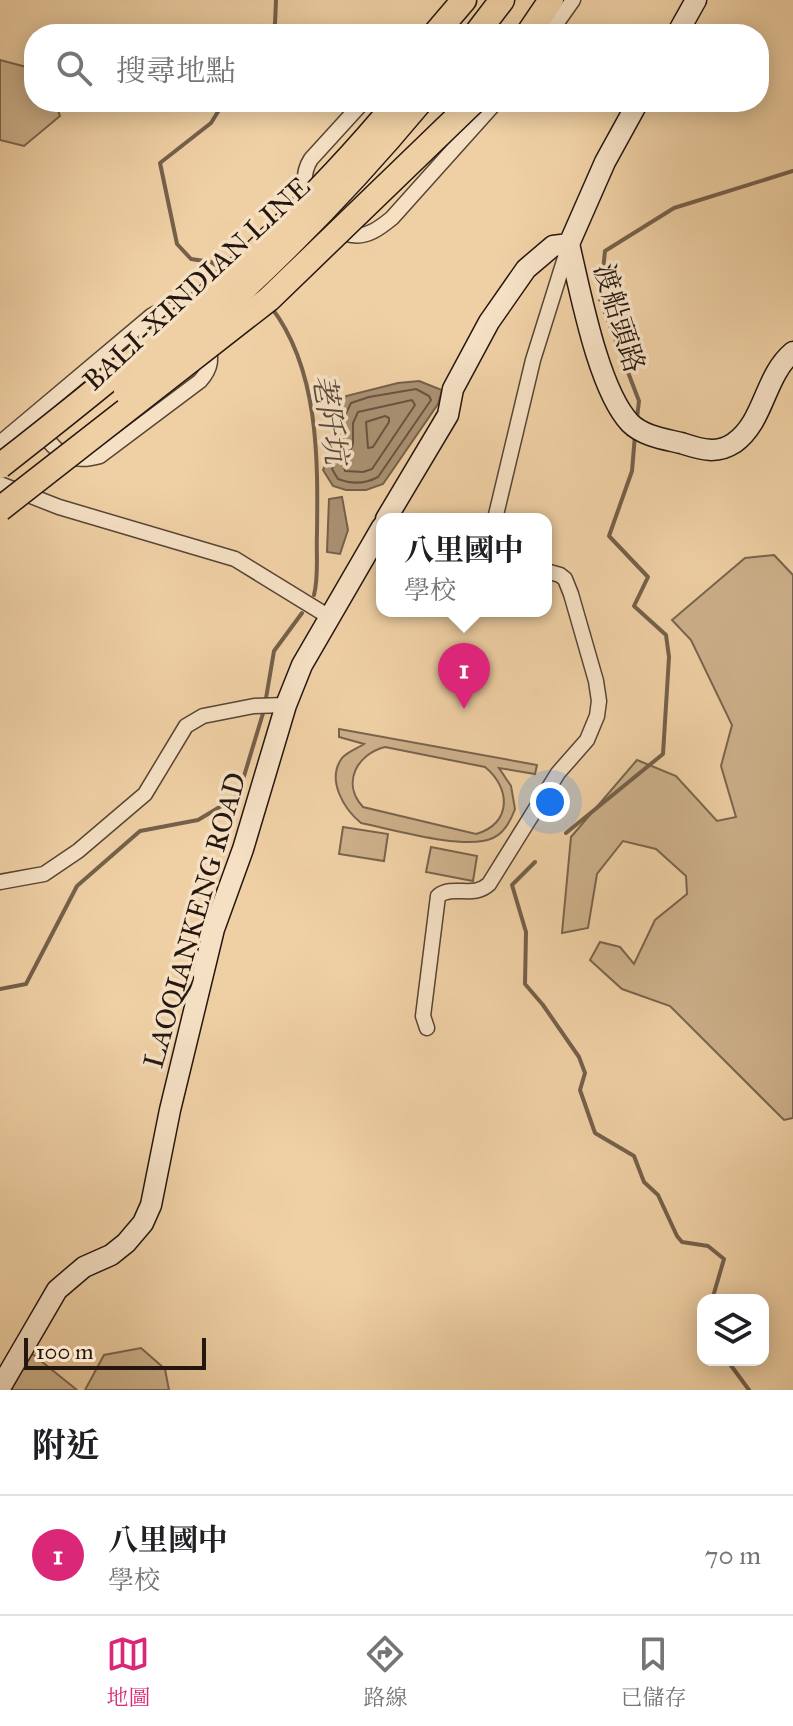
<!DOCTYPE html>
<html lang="zh-TW">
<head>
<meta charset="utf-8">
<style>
	body { margin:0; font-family:"IM FELL Great Primer","Noto Serif TC",serif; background:#f2f2f2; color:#202124 }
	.controls { position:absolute; right:24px; bottom:24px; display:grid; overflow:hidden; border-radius:16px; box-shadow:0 4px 20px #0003 }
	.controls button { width:72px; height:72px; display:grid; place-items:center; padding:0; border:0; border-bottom:2px solid #e0e0e0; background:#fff; color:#202124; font:40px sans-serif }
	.scale { position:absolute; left:24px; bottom:20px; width:182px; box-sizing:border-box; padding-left:8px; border:4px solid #251710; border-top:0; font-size:22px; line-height:28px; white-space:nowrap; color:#251710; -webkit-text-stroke:6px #f5e0c4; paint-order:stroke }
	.you { position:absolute; left:550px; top:802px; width:28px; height:28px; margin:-20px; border:6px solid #fff; border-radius:50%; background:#1a73e8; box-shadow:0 0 0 12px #1a73e833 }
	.badge { display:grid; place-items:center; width:52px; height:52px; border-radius:50%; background:#db2777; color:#fff; font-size:26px; font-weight:700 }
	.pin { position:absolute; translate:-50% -66px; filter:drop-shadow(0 2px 4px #0008) }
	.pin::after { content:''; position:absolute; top:42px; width:28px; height:24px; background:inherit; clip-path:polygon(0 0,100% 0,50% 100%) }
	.popup { position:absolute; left:376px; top:513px; width:176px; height:104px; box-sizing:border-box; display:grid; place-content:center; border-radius:16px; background:#fff; filter:drop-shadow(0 2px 6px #0005); font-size:26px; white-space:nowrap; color:#757577 }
	.popup b { font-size:30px; color:#202124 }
	.popup::after { content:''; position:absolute; left:50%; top:100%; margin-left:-16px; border:16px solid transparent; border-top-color:#fff }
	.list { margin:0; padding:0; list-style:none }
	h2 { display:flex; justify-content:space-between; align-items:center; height:104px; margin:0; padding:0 32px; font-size:34px }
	h2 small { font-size:26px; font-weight:400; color:#757577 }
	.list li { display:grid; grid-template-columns:52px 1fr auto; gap:24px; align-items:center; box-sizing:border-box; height:120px; padding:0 32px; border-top:2px solid #e0e0e0 }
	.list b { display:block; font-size:30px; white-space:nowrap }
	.list p { margin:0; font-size:26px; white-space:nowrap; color:#757577 }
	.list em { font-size:26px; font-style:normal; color:#757577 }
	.icon { flex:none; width:44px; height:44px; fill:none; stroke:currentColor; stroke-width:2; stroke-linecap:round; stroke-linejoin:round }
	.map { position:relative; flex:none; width:793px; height:1390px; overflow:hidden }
	.search { position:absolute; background:#fff; box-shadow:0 4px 20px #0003; left:24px; right:24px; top:24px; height:88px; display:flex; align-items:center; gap:20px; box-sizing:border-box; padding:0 28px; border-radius:32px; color:#757577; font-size:30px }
	.sheet { height:224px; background:#fff }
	nav { display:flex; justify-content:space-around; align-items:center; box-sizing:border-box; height:112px; border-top:2px solid #e0e0e0; background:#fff; font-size:22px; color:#757577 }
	nav a { display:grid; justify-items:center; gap:4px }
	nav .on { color:#db2777 }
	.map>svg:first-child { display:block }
</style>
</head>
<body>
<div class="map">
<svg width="793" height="1390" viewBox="0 0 793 1390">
	<rect width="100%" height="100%" fill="#efd0a4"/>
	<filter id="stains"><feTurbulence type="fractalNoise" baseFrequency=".0025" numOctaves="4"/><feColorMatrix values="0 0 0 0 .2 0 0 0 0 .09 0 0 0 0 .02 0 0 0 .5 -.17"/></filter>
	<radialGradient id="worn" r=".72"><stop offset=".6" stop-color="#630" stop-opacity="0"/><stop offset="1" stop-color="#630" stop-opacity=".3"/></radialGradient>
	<g fill="#cdb18b" stroke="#79644e" stroke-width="2" fill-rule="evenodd">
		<polygon points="0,60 34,69 34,102 55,102 60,116 24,146 0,140"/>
		<polygon points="774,555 793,575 793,1118 784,1120 670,1006 622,989 590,960 600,942 620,947 634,964 655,920 687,894 686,876 656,849 623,841 597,874 588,928 562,933 571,837 637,760 676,776 717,821 736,817 721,766 732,725 691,640 672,620 745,558"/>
		<path d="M339,729L537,765L535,774L499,768L511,786L515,809C511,820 504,833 493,838C466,851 391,829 361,823C344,809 326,780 342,758C347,752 358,748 364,744L339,737ZM385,747L485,767C511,788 512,824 476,834L363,807C341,783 357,754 385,747Z"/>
		<polygon points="343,827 388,834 384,861 339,854"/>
		<polygon points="431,847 477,856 473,881 426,872"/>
		<polygon points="141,1348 165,1369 169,1390 85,1390 104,1355"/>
		<polygon points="31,1353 77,1390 6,1390"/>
	</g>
	<g fill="#aa9172" stroke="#75604b" stroke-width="2">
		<polygon points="419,381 442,390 438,404 383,484 366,490 346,490 333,486 323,470 336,440 335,419 346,396 398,383"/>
		<polygon points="342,497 348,530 340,554 327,552 329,499"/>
	</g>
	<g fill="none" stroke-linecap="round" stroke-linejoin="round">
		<g stroke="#685441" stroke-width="2">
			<path d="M416,389L429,396L431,400L378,477C365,484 351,484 338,479L332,469L344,442L343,420L351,403L369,397Z"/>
			<polygon points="412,400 415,405 372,469 363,472 345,471 344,467 353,444 353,423 358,412"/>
			<polygon points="385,416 389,418 389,422 373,447 368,448 366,422"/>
		</g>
		<g stroke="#75604b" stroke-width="4">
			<polyline points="268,34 275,24 276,0"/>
			<polyline points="224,102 211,123 160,163 177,244 191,259 211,262 224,270"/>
			<path d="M271,307C319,369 318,459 317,533C316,553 319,576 314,595"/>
			<polyline points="637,418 639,401 600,299 605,251 674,208 793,171"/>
			<polyline points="566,833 663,754 669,657 666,635 634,606 648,577 609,536 632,471 635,435"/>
			<polyline points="535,862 512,885 526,932 525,984 543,1005 579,1057 585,1073 580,1090 595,1133 634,1156 644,1182 658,1195 677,1236 682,1242 708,1246 724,1259 712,1300"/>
			<polyline points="0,989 26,984 77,886 140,831 198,820 238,796 264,710 274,651 302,613"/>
			<polyline points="727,1360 749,1390"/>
		</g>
		<defs>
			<g id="street">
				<polyline points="549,34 573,0"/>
				<path d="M363,102L311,159C292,188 319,230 352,235C367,238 381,227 392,218L496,102"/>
				<path d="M31,418C52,445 62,467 100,456L200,381C211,369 214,356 204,343"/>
				<path d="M0,443L151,316C164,308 176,308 187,320"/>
				<polyline points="0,484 59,507 235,559 331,618"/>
				<polyline points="495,519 533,360 569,245"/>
				<polyline points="0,882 44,874 78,851 145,794 186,726 203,716 254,706 286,705"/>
				<path d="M427,1028L423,1016L438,896C454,884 473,899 489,884L558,773L587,740L597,716L599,701L596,681L571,594L565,579L560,575L546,571"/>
			</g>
			<g id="secondary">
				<polyline points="677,34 696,0"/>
				<path d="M569,244C580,290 598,389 630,423C643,436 664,439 681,443C700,449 716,455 734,443C765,421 764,376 793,352"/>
				<polyline points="386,519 448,415 453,389 489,322 526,269 553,246 569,244 605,162 638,102"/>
				<polyline points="0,1388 57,1290 84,1267 111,1255 126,1243 143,1223 151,1205 170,1110 214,929 243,849 286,705 302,665 382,527"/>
			</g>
			<g id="highway">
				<polyline points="435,34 464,0"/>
				<polyline points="476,34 502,0"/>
				<polyline points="528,34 551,0"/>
			</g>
		</defs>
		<use href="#street" stroke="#584535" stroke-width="17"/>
		<use href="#secondary" stroke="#251710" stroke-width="23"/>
		<use href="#highway" stroke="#251710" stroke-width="27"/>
		<use href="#street" stroke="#f5e0c4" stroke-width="14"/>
		<use href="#secondary" stroke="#f5e0c4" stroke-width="20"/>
		<use href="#highway" stroke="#efd0a4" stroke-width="24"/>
		<defs>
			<g id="highway-bridge">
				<path d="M126,392C232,305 332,208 420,102"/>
				<path d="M0,466C142,355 282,242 397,102"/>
				<polyline points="0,509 269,299 473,102"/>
			</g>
		</defs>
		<use href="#highway-bridge" stroke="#251710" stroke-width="27" stroke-linecap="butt"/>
		<use href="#highway-bridge" stroke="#efd0a4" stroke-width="24"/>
	</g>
	<g text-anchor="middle" stroke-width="7" stroke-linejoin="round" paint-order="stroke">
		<g font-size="28" fill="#251710" stroke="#f5e0c4">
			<text transform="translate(196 283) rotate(-43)" y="10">BALI-XINDIAN LINE</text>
			<text transform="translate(620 318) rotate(73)" y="10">渡船頭路</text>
			<text transform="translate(194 920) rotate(-74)" y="10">LAOQIANKENG ROAD</text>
		</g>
		<g font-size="30" font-style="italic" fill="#5a4837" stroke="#f5e0c4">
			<text transform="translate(330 419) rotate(81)" y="10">荖阡坑</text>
		</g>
	</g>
	<rect width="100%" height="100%" filter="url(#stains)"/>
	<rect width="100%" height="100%" fill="url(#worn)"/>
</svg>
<div class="controls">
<button><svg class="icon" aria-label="layers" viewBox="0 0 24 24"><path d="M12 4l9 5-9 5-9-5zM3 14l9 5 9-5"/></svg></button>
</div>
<div class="scale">100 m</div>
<div class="you"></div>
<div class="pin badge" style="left:464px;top:709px">1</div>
<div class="popup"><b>八里國中</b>學校</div>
<div class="search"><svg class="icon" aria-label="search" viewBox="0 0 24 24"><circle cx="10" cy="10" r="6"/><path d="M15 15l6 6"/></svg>搜尋地點</div>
</div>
<section class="sheet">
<h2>附近<small></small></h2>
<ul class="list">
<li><span class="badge">1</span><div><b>八里國中</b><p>學校</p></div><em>70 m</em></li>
</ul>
</section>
<nav>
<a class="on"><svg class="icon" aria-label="map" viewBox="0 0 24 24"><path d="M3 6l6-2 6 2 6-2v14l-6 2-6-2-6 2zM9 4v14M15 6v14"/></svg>地圖</a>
<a><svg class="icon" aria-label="directions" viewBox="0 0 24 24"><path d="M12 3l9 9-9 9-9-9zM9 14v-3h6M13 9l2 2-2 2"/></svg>路線</a>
<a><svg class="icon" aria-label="saved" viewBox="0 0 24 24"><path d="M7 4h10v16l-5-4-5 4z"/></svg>已儲存</a>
</nav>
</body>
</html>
